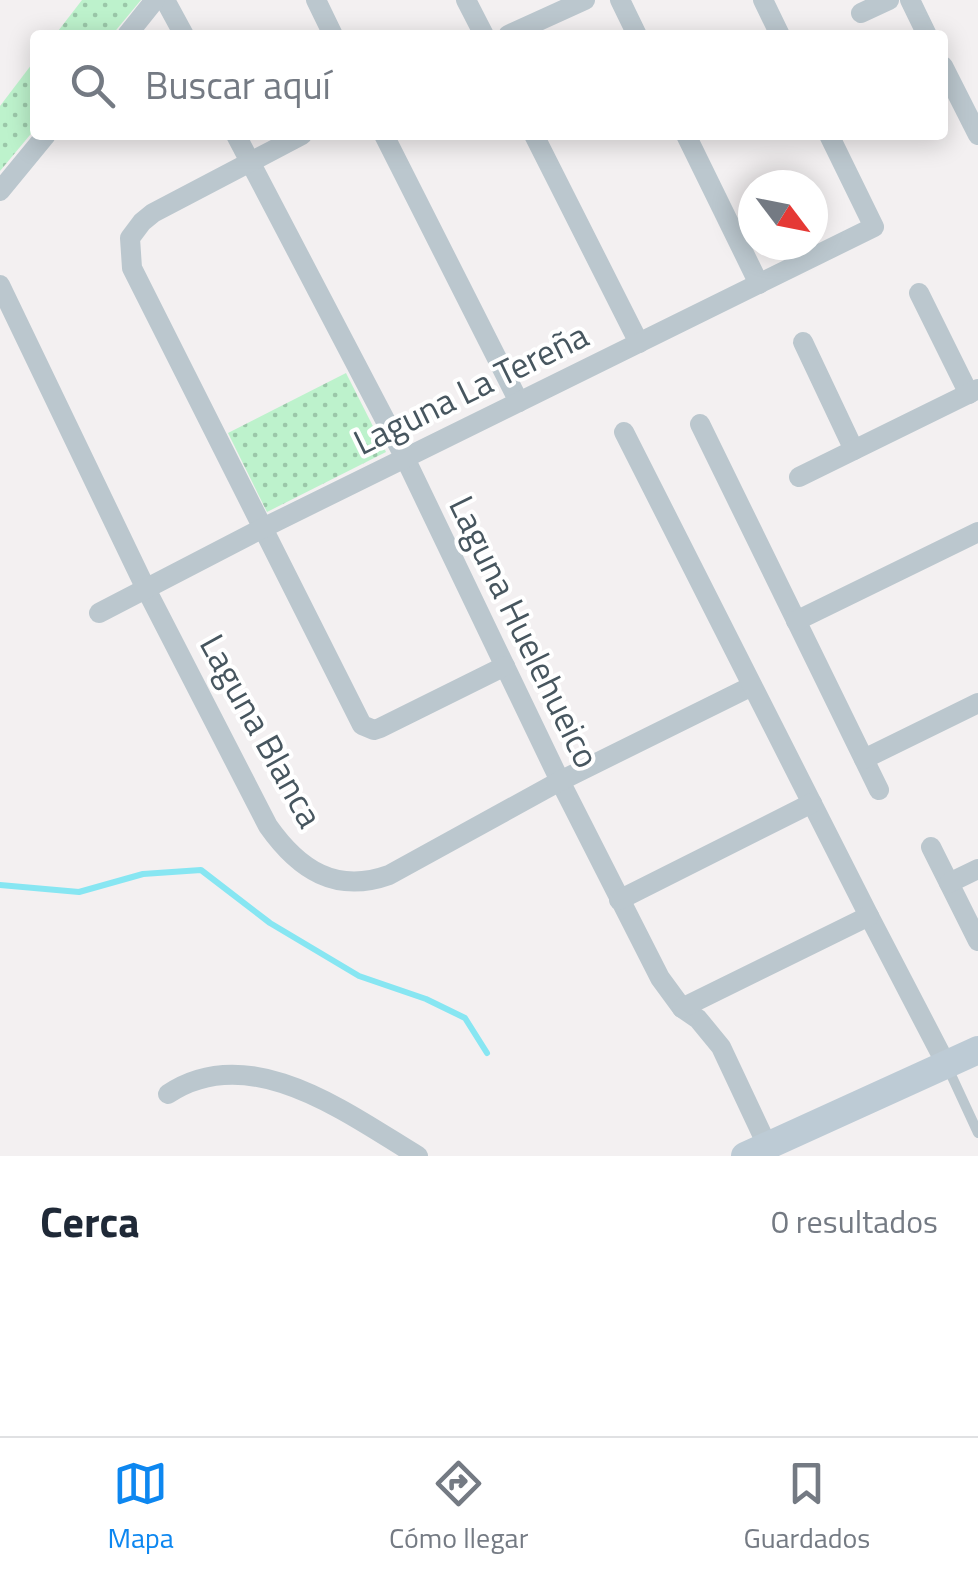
<!DOCTYPE html>
<html lang="es">
<head>
<meta charset="utf-8">
<style>
	body { margin:0; font-family:"Titillium Web",sans-serif; background:#f2f2f3; color:#1f2937 }
	.compass { position:absolute; left:738px; top:170px; width:90px; height:90px; border-radius:50%; background:#fff; box-shadow:0 5px 25px #0003; rotate:122deg }
	.list { margin:0; padding:0; list-style:none }
	h2 { display:flex; justify-content:space-between; align-items:center; height:130px; margin:0; padding:0 40px; font-size:42px }
	h2 small { font-size:32px; font-weight:400; color:#747a83 }
	.icon { flex:none; width:55px; height:55px; fill:none; stroke:currentColor; stroke-width:2; stroke-linecap:round; stroke-linejoin:round }
	.map { position:relative; flex:none; width:978px; height:1156px; overflow:hidden }
	.search { position:absolute; background:#fff; box-shadow:0 5px 25px #0003; left:30px; right:30px; top:30px; height:110px; display:flex; align-items:center; gap:25px; box-sizing:border-box; padding:0 35px; border-radius:10px; color:#747a83; font-size:38px }
	.sheet { height:280px; background:#fff }
	nav { display:flex; justify-content:space-around; align-items:center; box-sizing:border-box; height:140px; border-top:2px solid #e0e1e3; background:#fff; font-size:28px; color:#747a83 }
	nav a { display:grid; justify-items:center; gap:5px }
	nav .on { color:#0d87f0 }
	.map>svg:first-child { display:block }
</style>
</head>
<body>
<div class="map">
<svg width="978" height="1156" viewBox="0 0 978 1156">
	<defs>
		<pattern id="park-dots" width="8" height="8" patternUnits="userSpaceOnUse" patternTransform="scale(2.5)"><rect width="8" height="8" fill="#bdf2cc"/><path d="M2 2h.1M6 6h.1" fill="none" stroke="#9bc7a9" stroke-width="1.8" stroke-linecap="round"/></pattern>
	</defs>
	<rect width="100%" height="100%" fill="#f3f0f1"/>
	<g fill="url(#park-dots)">
		<polygon points="82,0 141,0 112,35 55,35"/>
		<polygon points="35,60 35,129 0,171 0,106"/>
		<polygon points="346,373 386,452 267,512 228,433"/>
	</g>
	<g fill="none" stroke-linecap="round" stroke-linejoin="round">
		<polyline stroke="#87e6f2" stroke-width="6" points="0,885 79,892 143,874 201,870 270,923 359,976 426,999 465,1018 487,1053"/>
		<polyline stroke="#bbc7ce" stroke-width="10" points="947,1066 978,1133"/>
		<g stroke="#bbc7ce" stroke-width="20">
			<polyline points="165,0 184,35"/>
			<polyline points="316,0 333,35"/>
			<polyline points="466,0 484,35"/>
			<polyline points="620,0 637,35"/>
			<polyline points="763,0 780,35"/>
			<polyline points="910,0 927,35"/>
			<polyline points="861,13 889,0"/>
			<polyline points="127,35 155,0"/>
			<polyline points="508,35 585,0"/>
			<polyline points="943,66 978,135"/>
			<polyline points="236,135 405,458 560,781 660,978 682,1008 698,1019 721,1047 767,1145"/>
			<polyline points="302,135 153,213 142,222 130,238 132,268 362,725 374,730 380,728 505,666"/>
			<polyline points="384,135 519,402"/>
			<polyline points="534,135 639,343"/>
			<polyline points="686,135 759,284"/>
			<polyline points="0,191 46,135"/>
			<path d="M0,285L146,589L268,826C299,870 336,894 389,875L560,781L752,686"/>
			<polyline points="919,293 969,394"/>
			<polyline points="803,342 854,450"/>
			<polyline points="700,424 879,790"/>
			<polyline points="624,432 869,916 946,1064"/>
			<polyline points="799,477 978,389"/>
			<polyline points="99,613 263,528 874,227 829,135"/>
			<polyline points="796,621 978,532"/>
			<polyline points="864,759 978,703"/>
			<polyline points="931,847 978,941"/>
			<polyline points="949,883 978,869"/>
			<polyline points="619,900 812,803"/>
			<polyline points="682,1008 869,916"/>
			<path d="M168,1094C250,1039 348,1114 418,1156"/>
		</g>
		<polyline stroke="#bdcbd5" stroke-width="28" points="745,1156 978,1050"/>
	</g>
	<g text-anchor="middle" stroke-width="8" stroke-linejoin="round" paint-order="stroke">
		<g font-size="35" fill="#47565f" stroke="#fff">
			<text transform="translate(471 389) rotate(-26)" y="12">Laguna La Tereña</text>
			<text transform="translate(524 632) rotate(64)" y="12">Laguna Huelehueico</text>
			<text transform="translate(261 731) rotate(61)" y="12">Laguna Blanca</text>
		</g>
	</g>
</svg>
<svg class="compass" viewBox="-18 -18 36 36"><path d="M0-13l5 13h-10z" fill="#e53935"/><path d="M0 13l5-13h-10z" fill="#747a83"/></svg>
<div class="search"><svg class="icon" aria-label="search" viewBox="0 0 24 24"><circle cx="10" cy="10" r="6"/><path d="M15 15l6 6"/></svg>Buscar aquí</div>
</div>
<section class="sheet">
<h2>Cerca<small>0 resultados</small></h2>
<ul class="list">
</ul>
</section>
<nav>
<a class="on"><svg class="icon" aria-label="map" viewBox="0 0 24 24"><path d="M3 6l6-2 6 2 6-2v14l-6 2-6-2-6 2zM9 4v14M15 6v14"/></svg>Mapa</a>
<a><svg class="icon" aria-label="directions" viewBox="0 0 24 24"><path d="M12 3l9 9-9 9-9-9zM9 14v-3h6M13 9l2 2-2 2"/></svg>Cómo llegar</a>
<a><svg class="icon" aria-label="saved" viewBox="0 0 24 24"><path d="M7 4h10v16l-5-4-5 4z"/></svg>Guardados</a>
</nav>
</body>
</html>
